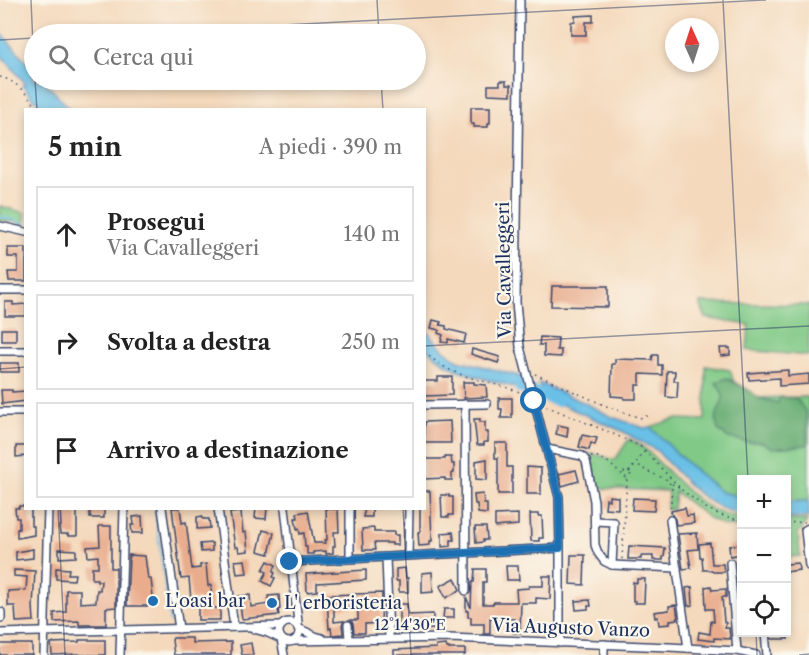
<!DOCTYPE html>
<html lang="it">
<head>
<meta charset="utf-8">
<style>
	body { margin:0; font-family:"Libre Caslon Text",serif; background:#f6f6f6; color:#222 }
	.controls { position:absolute; right:18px; bottom:18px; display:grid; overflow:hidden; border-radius:0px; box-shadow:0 3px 9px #0003 }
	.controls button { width:54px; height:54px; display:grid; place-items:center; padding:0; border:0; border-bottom:2px solid #e0e0e0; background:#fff; color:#222; font:30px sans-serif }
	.compass { position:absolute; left:665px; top:18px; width:54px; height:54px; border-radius:50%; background:#fff; box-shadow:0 3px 9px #0003; rotate:357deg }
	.stop { position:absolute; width:18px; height:18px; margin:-14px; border:4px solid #1f6fb2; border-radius:50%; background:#fff }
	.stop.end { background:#1f6fb2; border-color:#fff; box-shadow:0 2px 6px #0008 }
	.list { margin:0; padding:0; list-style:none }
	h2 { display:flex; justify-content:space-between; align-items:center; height:78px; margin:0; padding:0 24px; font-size:26px }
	h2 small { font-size:20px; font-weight:400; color:#767676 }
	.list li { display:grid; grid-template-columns:39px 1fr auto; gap:18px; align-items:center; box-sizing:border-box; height:96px; margin:0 12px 12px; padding:0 12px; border:2px solid #e0e0e0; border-radius:0px }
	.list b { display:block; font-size:22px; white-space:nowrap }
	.list p { margin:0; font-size:20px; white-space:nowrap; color:#767676 }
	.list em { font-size:20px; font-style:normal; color:#767676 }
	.icon { flex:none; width:33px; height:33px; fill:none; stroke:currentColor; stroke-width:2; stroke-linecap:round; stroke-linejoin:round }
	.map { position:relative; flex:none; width:809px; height:655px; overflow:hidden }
	.search { position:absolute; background:#fff; box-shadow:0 3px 9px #0003; left:24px; top:24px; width:402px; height:66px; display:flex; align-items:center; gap:15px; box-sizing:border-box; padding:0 21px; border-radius:33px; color:#767676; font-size:22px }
	.panel { position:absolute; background:#fff; box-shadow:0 3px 9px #0003; left:24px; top:108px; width:402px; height:402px; border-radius:0px }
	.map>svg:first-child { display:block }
</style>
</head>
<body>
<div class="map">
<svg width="809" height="655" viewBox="0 0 809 655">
	<rect width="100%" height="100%" fill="#fbf7ec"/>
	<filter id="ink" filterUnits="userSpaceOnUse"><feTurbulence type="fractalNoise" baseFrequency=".0167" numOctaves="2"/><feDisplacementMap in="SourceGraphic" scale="12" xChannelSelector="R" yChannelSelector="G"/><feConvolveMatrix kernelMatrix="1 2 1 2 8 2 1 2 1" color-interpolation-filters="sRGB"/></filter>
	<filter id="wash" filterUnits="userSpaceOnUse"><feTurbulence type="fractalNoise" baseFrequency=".008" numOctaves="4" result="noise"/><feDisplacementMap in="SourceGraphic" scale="24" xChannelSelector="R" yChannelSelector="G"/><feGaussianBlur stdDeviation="1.35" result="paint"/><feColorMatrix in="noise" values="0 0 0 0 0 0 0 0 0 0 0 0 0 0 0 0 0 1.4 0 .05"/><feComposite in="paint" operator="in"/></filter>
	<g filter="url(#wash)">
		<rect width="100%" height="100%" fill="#f4d9bc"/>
		<g fill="#80c986" stroke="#4e7c72" stroke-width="1.5">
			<polygon points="0,206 25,213 25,226 16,222 0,221"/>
			<polygon points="700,303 809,305 809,356 747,350 749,325 706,318"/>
			<polygon points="706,366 730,370 739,398 809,397 809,501 787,502 786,480 742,480 741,497 721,492 688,464 650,427 675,419 705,420"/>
			<path d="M629,439C635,442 641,445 645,449C674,474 699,515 741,518V527L725,526L709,518L675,492L673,509L667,510L668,491L598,488L590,453L615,460Z"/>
			<polygon points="787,520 807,520 801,531 798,532 800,556 787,557"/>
		</g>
		<path fill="#68ad73" stroke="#426e68" stroke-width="1.5" d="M726,378L747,389L759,398L778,403L780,397L796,398L806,412L807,445L772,448L762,442H748L729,438L718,430C717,425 715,419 717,415C721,398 729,401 716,383Z"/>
		<g fill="#69bfe6" stroke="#4277a2" stroke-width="1.5">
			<polygon points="0,32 34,70 34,80 43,80 70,109 43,109 22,85 26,84 0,54"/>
			<path d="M424,327C435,340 443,352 458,360L527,378L530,392C505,383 476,379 452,367C441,362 434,354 425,348Z"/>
			<path d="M539,383L585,403L612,417L644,428L650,427L688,464L721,492L741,497V514C704,508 681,476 656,450L622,431L542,396Z"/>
			<polygon points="809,501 809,517 787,518 787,502"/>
		</g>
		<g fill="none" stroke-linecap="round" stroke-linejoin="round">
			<g stroke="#69bfe6" stroke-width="2">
				<polyline points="0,216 26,224"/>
				<polyline points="155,508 170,622"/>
			</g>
			<polyline stroke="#69bfe6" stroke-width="12" points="520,387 557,401"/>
		</g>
		<g id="blocks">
			<g fill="#e9ad8e">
				<polygon points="593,15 593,22 586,22 586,35 571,35 571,22 575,21 575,16"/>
				<polygon points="500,81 506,81 506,85 511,85 511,95 488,94 488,85 500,85"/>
				<polygon points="471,107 490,107 490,123 488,123 488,127 474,127 474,124 471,124"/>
				<polygon points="8,248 26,248 26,281 9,281 8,272 18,272 18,257 8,257"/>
				<polygon points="552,286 608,286 608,307 551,306"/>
				<polygon points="5,302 13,302 13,305 26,304 26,316 5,316"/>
				<polygon points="433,320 441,322 440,325 446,326 446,329 466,334 464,343 448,339 448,343 441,342 443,335 438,333 439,330 431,328"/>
				<rect x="2" y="329" width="14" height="12"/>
				<polygon points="540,337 558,338 557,350 561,350 561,357 544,356 544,345 539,345"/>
				<polygon points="720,348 730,348 730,355 721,356"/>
				<polygon points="472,349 500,357 498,363 471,354"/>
				<polygon points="653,355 658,355 658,365 662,365 662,375 640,374 640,385 636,385 636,399 624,399 624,397 611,396 612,364 615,364 615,359 652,360"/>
				<rect x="0" y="363" width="19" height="9"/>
				<polygon points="788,370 788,376 809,374 809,384 779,386 779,378 749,380 748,373"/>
				<polygon points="667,371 675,371 674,381 678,381 677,398 666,397"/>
				<polygon points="438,377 452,377 452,395 424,396 424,381 438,381"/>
				<polygon points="463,382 474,382 474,384 486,385 487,397 464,398"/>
				<polygon points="1,390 12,390 12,392 26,391 26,401 2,404"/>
				<polygon points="499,398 512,398 512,418 501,418 502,409 499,409"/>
				<polygon points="474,419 480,419 480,422 485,422 485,432 488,432 488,442 484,442 484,445 477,445"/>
				<polygon points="450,421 451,443 424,443 424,422"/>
				<polygon points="558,425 568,427 567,437 556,434"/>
				<polygon points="582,435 597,438 595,445 591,443 589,450 579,447"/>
				<polygon points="495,443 507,443 507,467 512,467 512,494 498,494 498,458 495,458"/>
				<polygon points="16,446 26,446 26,456 16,457"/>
				<polygon points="445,457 451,457 452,464 454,464 454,473 452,473 452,480 445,480 445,478 424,479 424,459 445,459"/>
				<polygon points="487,459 487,480 476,479 476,461"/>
				<polygon points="527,467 541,468 541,494 527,494"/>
				<polygon points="576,470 579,481 562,486 559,474"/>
				<polygon points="424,491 430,491 432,541 430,541 430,545 419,546 418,532 420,532 420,508 424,508"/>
				<polygon points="483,494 484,504 487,504 487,514 478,513 477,504 475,504 474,495"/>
				<polygon points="441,495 449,495 449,497 453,497 453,515 449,515 449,517 442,517"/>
				<polygon points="609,496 618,497 618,509 605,508 606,499 609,500"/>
				<polygon points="633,498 655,499 654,511 632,510"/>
				<polygon points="19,506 26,506 26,508 31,508 31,526 34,526 34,535 17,538 17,529 19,529 19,518 16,518 15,508 19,508"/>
				<polygon points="60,508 77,508 77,536 68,536 68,534 60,534 59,526 61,526"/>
				<rect x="90" y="508" width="14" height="10"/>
				<polygon points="172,508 180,508 182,523 186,522 192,569 200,568 200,565 206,564 208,586 211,585 212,608 220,608 220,620 198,620 198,599 191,600 189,578 181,579"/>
				<polygon points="256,508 267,508 266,519 255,518"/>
				<polygon points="365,508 372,508 372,517 363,517"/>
				<polygon points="685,508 687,516 693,515 694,523 676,525 675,519 672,515 671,511"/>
				<polygon points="326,509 338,509 339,532 334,532 335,546 333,546 333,553 326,554 326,551 313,552 313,554 307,554 307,547 305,547 304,533 300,534 299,528 297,529 295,518 298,518 297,513 308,511 314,543 326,543 325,540 327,540"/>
				<polygon points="241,512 243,533 246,532 248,551 239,552 238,547 235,547 230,513"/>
				<polygon points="518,514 518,525 495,527 495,515"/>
				<polygon points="530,514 538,514 538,516 542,516 543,538 539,538 539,541 531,541"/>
				<polygon points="142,516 143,533 132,533 131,525 134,525 133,517"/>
				<polygon points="202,516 203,519 209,519 210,528 197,529 197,517"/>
				<polygon points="99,526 111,526 111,568 116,568 116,607 106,608 106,625 79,625 79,621 54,622 54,613 66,612 66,590 80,590 80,603 96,602 97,590 100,590 101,581 97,581 97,579 92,579 92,567 98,567 98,556 88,557 87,547 100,546"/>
				<polygon points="475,527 486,527 487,540 483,540 483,542 476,543"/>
				<polygon points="374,528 374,532 394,532 394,535 398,535 398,545 392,545 392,543 374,543 375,550 363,550 362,529"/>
				<polygon points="263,530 274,533 269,554 258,551"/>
				<polygon points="453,532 454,540 451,540 451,546 442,547 442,533"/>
				<polygon points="697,533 698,549 688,550 691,568 683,569 678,534"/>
				<polygon points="212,543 212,551 201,552 200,544"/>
				<polygon points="710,543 712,564 723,564 724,572 713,572 712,570 703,570 702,557 700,557 699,544"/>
				<polygon points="741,544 741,554 730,556 729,546"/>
				<polygon points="629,546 665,548 664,557 663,557 663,560 653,560 653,556 641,556 641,559 628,559"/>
				<polygon points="33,549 33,558 16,560 16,552"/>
				<polygon points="59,549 76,550 76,557 59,558"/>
				<polygon points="129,555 145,556 148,579 151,579 154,606 127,606"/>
				<polygon points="571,555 585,555 584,585 570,584"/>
				<polygon points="245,560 247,573 237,574 235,561"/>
				<polygon points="268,561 276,565 273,572 275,573 273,577 275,578 271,586 262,581 267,572 263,570"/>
				<polygon points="798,563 799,570 786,572 786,564"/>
				<polygon points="506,566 518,566 519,580 507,580"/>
				<polygon points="56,568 69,569 68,574 75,574 74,580 56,579"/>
				<polygon points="405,568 406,578 408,578 408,592 399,592 399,581 396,581 396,569"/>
				<polygon points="475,569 486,569 486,582 483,582 483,604 493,604 494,602 517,602 516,589 529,588 529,586 543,586 543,576 551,576 550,599 536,598 536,603 521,603 520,633 513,633 514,619 490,618 490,634 484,634 484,624 471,624 471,617 468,617 468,611 466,611 466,597 471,608 472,582 474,582"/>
				<polygon points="14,570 35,571 33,606 34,621 16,622 15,606 8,606 8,591 26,590 27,577 14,576"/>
				<polygon points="366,570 366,580 317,583 317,591 307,592 306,574"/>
				<polygon points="432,572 433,592 422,593 422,573"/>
				<polygon points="455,578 460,590 446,598 440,586"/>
				<polygon points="637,579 645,579 644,603 635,603 636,601 633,601 633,582 637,583"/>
				<polygon points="711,586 712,590 726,589 726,597 722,597 724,622 726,623 725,628 729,628 730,639 714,638 714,641 698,639 699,632 710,634 711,621 714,622 713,609 706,609 705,587"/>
				<polygon points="692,587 693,605 688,606 686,588"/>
				<polygon points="382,593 381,623 365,624 365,633 354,633 353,624 351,620 358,620 358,607 334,609 334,622 344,621 342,625 343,634 332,635 331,628 329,629 327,599 329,599 328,595"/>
				<polygon points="250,595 251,607 269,604 268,596 279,595 280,609 278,610 279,615 242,619 239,596"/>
				<polygon points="590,600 591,606 588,606 588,609 576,610 575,601"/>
				<polygon points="399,604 407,604 408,615 433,614 433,629 417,629 417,625 399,625"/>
				<polygon points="676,605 678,619 670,620 670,624 659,625 658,617 655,618 654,612 669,610 669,606"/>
				<polygon points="444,609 454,609 454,618 443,618"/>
				<rect x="771" y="633" width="17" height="6"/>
				<polygon points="173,638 192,638 192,643 231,642 231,655 174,655 172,640"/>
				<polygon points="79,640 105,640 105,655 79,655 79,654 52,655 51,643 79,642"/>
				<polygon points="251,643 253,655 242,655 240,645"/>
				<rect x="0" y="644" width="32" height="11"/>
				<polygon points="446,645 447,648 449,648 449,649 465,649 465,655 394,655 394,650 436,648 436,646"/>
			</g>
		</g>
	</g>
	<g filter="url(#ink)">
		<use href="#blocks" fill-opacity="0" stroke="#3c486c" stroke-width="1.5"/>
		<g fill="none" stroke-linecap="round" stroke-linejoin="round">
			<defs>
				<g id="minor">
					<polyline points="520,0 516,302 520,347 559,497 560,548 560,643"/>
					<polyline points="0,226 26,232"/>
					<polyline points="0,290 26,290"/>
					<polyline points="0,351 26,351"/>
					<polyline points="465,404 466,591"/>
					<polyline points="424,405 487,404"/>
					<polyline points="0,412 26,412"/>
					<polyline points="547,449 582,456 586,461 594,501 595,545 598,553 604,561 612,565 677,568"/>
					<polyline points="162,508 179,629"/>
					<polyline points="218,508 234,627"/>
					<polyline points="285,508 298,622 298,626"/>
					<polyline points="350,508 350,559"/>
					<polyline points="670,520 688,648"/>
					<polyline points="595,521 614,522 612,565"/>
					<polyline points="809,528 805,530 809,566"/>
					<polyline points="408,555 409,508"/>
					<polyline points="386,557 389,638"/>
					<polyline points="290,562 560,548"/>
					<polyline points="730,563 737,651"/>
					<polyline points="0,618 1,618 1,612"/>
					<circle cx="289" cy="632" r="10"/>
					<polyline points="348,625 349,639"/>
					<polyline points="298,628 315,636 322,638"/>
					<polyline points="254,629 268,633 281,639 284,655"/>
					<polyline points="765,632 767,655"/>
					<polyline points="0,633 281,626"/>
					<polyline points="294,641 449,638 669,647 737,651 756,655"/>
					<polyline points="604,644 604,655"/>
					<polyline points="44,655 48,508"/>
					<polyline points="120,655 124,508"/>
				</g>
			</defs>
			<use href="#minor" stroke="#3c486c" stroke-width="10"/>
			<g stroke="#3c486c" stroke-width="1.5" stroke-dasharray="1.5 4.5" stroke-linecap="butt">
				<path d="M0,77C18,81 28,96 39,110"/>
				<path d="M424,353C432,358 439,364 448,369C472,381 500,383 524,394"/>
				<polyline points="535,374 606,406 640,418 650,415"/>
				<polyline points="541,404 611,433 640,446 682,490 706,508 720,515 742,521"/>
				<path d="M591,457L594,456C601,458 607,460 612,466C617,470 618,473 624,475"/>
				<polyline points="633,467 641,466 646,471 668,480 672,488 670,514"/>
				<circle cx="627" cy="474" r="3.5"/>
				<polyline points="629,472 645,451"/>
				<polyline points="672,484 681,488"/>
				<polyline points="786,523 805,522"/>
				<polyline points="622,559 627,478"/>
			</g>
			<use href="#minor" stroke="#fff" stroke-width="7"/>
		</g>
	</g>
	<g fill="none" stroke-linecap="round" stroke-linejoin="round" filter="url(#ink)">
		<polyline stroke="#1f6fb2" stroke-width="8" points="290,562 560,548 559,497 534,401"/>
	</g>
	<path fill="none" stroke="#1b2f5e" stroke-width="1.5" stroke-opacity="0.45" d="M31,0L34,69M377,0L379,34M723,0L748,480M108,34L766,0M0,40L34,38M35,80L37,110M381,80L383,110M424,346L809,326M0,369L26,367M58,508L65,655M403,508L411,655M756,632L757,655M799,655L809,654"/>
	<g fill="#1f6fb2" stroke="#fbf7ec" stroke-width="2">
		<circle cx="153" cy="601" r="6"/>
		<circle cx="272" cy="603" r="6"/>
	</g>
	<g text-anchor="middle" stroke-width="4.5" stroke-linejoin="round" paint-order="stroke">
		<g font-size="18" fill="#1b2f5e" stroke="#fbf7ec">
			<text transform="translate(504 270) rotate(-91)" y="6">Via Cavalleggeri</text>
			<text transform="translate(571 628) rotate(2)" y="6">Via Augusto Vanzo</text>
		</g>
		<g font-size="18" fill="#1b2f5e" stroke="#fbf7ec" text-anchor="start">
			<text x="165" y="607">L'oasi bar</text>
			<text x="284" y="609">L' erboristeria</text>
		</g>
	</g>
	<g font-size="15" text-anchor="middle" fill="#1b2f5e" stroke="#fbf7ec" stroke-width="4.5" stroke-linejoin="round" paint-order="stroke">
		<text x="410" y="630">12°14'30"E</text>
	</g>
</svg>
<div class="controls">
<button>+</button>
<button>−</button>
<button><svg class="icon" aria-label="locate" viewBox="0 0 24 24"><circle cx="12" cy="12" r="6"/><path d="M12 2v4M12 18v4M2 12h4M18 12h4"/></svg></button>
</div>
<svg class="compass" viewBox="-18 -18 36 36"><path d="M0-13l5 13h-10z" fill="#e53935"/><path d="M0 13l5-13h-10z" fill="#767676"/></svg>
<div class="stop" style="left:534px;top:401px"></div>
<div class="stop end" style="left:290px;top:562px"></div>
<div class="search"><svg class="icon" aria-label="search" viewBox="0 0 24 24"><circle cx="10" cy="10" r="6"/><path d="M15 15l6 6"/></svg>Cerca qui</div>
<section class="panel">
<h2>5 min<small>A piedi · 390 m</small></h2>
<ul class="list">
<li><svg class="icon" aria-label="ahead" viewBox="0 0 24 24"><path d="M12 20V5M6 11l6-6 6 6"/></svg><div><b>Prosegui</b><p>Via Cavalleggeri</p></div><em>140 m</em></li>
<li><svg class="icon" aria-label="right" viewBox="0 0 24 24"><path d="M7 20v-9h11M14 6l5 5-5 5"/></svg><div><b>Svolta a destra</b></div><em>250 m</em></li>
<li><svg class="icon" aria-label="arrive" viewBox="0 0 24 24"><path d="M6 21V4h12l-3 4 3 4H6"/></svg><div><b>Arrivo a destinazione</b></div></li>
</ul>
</section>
</div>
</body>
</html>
